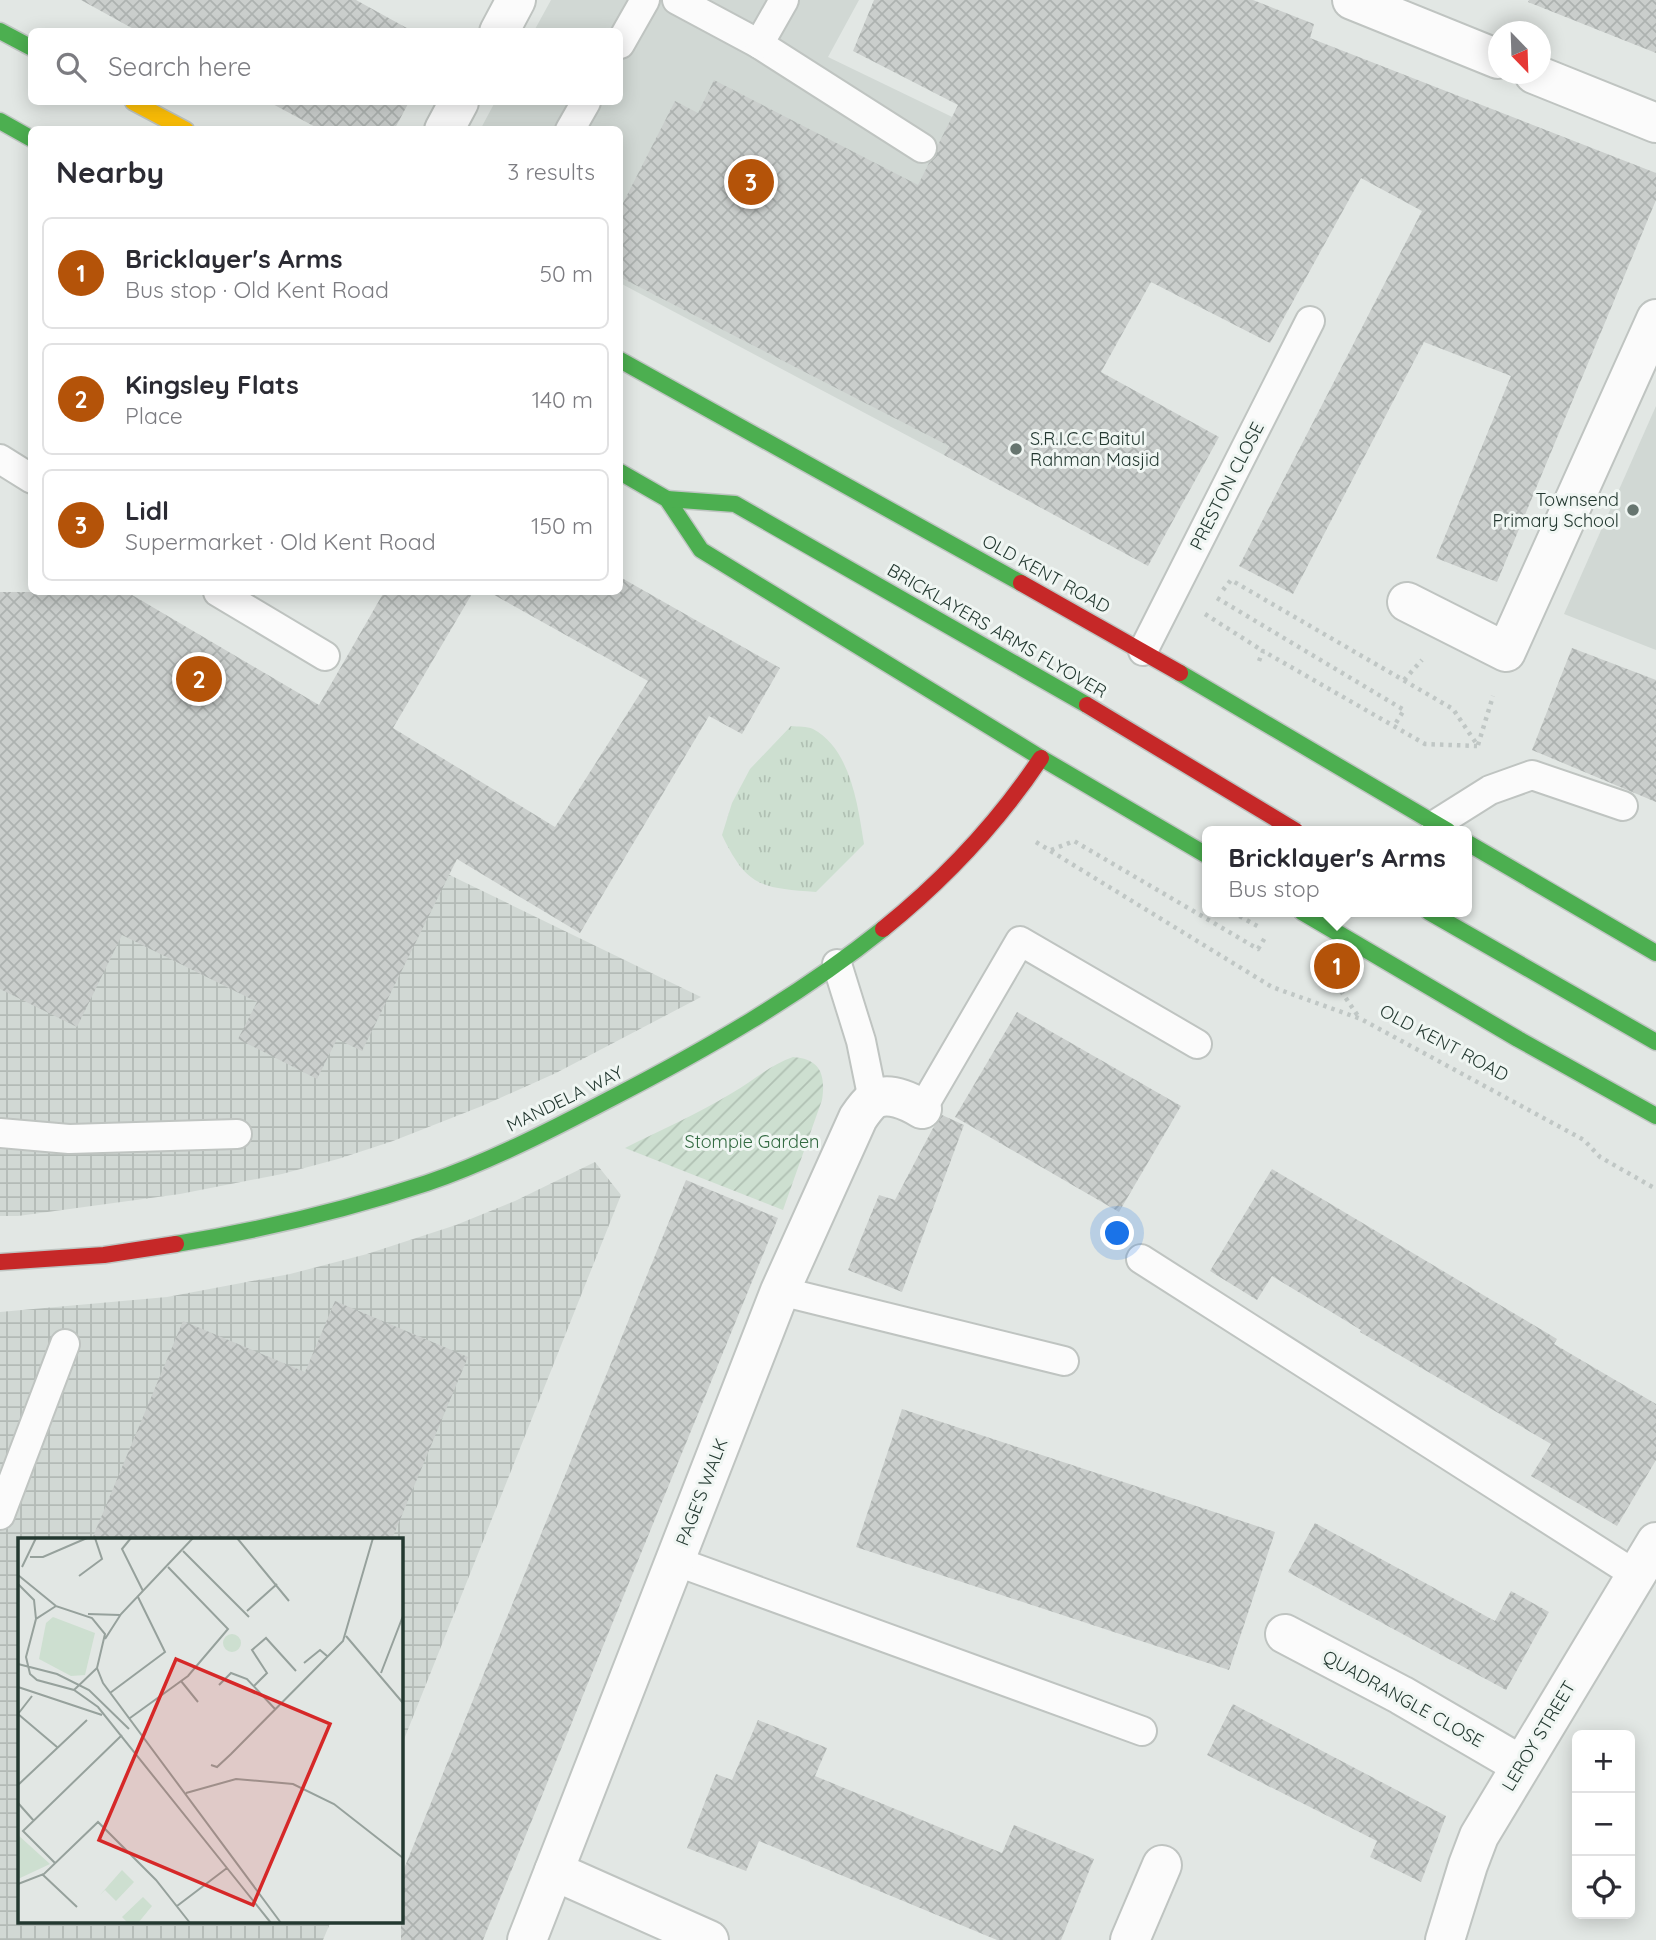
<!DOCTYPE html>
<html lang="en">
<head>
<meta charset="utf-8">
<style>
	body { margin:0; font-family:Quicksand,sans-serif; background:#f2f2f3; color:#2b2b33 }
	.controls { position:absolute; right:21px; bottom:21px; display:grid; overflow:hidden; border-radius:10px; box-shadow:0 4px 18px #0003 }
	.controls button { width:63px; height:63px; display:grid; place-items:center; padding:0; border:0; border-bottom:2px solid #e1e1e2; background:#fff; color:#2b2b33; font:35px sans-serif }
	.compass { position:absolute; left:1488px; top:21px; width:63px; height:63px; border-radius:50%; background:#fff; box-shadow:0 4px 18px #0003; rotate:157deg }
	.you { position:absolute; left:1118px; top:1234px; width:24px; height:24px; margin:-18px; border:5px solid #fff; border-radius:50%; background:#1a73e8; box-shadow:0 0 0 10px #1a73e833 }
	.badge { display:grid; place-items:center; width:46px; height:46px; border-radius:50%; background:#b45309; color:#fff; font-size:23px; font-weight:700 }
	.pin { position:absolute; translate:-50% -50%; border:4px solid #fff; box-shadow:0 2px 7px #0006 }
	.popup { position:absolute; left:1202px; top:826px; width:270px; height:91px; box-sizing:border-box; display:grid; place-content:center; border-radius:10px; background:#fff; filter:drop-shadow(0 2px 5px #0005); font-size:23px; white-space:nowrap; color:#7c7c81 }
	.popup b { font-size:26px; color:#2b2b33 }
	.popup::after { content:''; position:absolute; left:50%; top:100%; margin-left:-14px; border:14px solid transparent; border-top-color:#fff }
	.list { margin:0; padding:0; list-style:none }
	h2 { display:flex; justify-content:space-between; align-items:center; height:91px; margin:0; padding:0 28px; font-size:30px }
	h2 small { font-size:23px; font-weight:400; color:#7c7c81 }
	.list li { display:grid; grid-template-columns:46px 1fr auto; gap:21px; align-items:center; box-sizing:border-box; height:112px; margin:0 14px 14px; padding:0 14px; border:2px solid #e1e1e2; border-radius:10px }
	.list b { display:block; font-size:26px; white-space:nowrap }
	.list p { margin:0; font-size:23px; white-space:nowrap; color:#7c7c81 }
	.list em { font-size:23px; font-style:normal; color:#7c7c81 }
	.icon { flex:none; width:38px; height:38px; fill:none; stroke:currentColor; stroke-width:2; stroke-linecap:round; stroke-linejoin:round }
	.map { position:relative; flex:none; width:1656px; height:1940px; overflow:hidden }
	.search { position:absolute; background:#fff; box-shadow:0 4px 18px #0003; left:28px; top:28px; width:595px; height:77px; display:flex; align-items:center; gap:18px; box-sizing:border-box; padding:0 24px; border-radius:10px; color:#7c7c81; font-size:26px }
	.panel { position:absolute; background:#fff; box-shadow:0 4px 18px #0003; left:28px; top:126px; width:595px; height:469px; border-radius:10px }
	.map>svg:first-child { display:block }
</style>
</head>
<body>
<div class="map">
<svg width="1656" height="1940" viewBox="0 0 1656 1940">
	<defs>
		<pattern id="industrial-grid" width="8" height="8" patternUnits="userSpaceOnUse" patternTransform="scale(1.75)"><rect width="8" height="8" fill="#d1d8d4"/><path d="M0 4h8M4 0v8" fill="none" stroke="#b3bab6"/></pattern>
		<pattern id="park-tufts" width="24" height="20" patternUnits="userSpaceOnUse" patternTransform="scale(1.75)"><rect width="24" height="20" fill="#cddfd0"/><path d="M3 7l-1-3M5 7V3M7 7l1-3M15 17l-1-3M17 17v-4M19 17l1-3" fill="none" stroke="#b0c0b3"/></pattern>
		<pattern id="garden-furrows" width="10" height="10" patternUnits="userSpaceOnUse" patternTransform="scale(1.75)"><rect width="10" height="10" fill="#cddfd0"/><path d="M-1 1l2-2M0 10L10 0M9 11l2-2" fill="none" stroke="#b0c0b3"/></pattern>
		<pattern id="building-cross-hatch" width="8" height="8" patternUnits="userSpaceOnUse" patternTransform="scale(1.75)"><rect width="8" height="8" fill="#cacecc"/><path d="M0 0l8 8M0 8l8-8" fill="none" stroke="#adb2b0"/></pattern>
	</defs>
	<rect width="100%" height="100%" fill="#e2e7e4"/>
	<g fill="#d1d8d4">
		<polygon points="551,0 859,0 828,57 1031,155 1062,228 944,455 620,283 620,130 480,130 495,102 620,102 620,32 534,31"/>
		<polygon points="1656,406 1656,650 1564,614"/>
	</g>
	<g fill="url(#industrial-grid)">
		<polygon points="0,657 701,997 556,1073 482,1106 393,1141 338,1159 282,1174 180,1194 18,1216 0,1216"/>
		<polygon points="595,1162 621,1195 401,1747 401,1539 19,1539 19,1921 331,1921 323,1940 0,1940 0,1312 167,1297 290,1274 367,1254 456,1225 515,1201"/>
	</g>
	<path fill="url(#park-tufts)" d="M791,726C798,727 807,726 813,729C851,749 858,807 864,844L816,892C761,888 747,887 722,835L732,803L750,769Z"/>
	<path fill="url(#garden-furrows)" d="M793,1057C820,1059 826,1074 822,1100L783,1210L625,1148C661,1130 697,1114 732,1093C753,1081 770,1065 793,1057Z"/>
	<g fill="url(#building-cross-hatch)">
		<polygon points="81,0 356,0 414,32 139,32"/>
		<polygon points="874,0 1253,0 1314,24 1310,38 1656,173 1656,200 1497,582 1436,558 1511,376 1424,342 1293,594 1239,566 1422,211 1361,178 1270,343 1151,282 1101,372 1219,437 1148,566 944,455 949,446 620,277 620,209 675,101 698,113 714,80 918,185 929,163 936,156 938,145 958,105 853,51"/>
		<polygon points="1529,0 1656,0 1656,53 1528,2"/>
		<polygon points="269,102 409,102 394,130 321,130"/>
		<polygon points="620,577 780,668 742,734 709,716 580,933 457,859 362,1051 337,1039 317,1079 238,1039 257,1002 122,935 77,1027 0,989 0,592 127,592 319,705 384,592 473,592 393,728 555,827 648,681 489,592 620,592"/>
		<polygon points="1572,648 1656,680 1656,802 1532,750"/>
		<polygon points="1017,1012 1181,1106 1119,1212 955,1117"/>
		<polygon points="942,1115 964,1125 902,1292 848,1270 879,1195 895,1200 933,1128"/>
		<polygon points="1272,1169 1557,1339 1554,1344 1656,1404 1656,1460 1617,1526 1531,1476 1551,1444 1360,1332 1361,1330 1272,1276 1257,1300 1210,1271"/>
		<polygon points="686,1180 778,1218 483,1940 401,1940 401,1876"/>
		<polygon points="335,1301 468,1357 392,1539 92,1539 183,1321 305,1372"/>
		<polygon points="902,1409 1275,1532 1229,1670 856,1547"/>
		<polygon points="1315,1523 1495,1621 1511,1591 1549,1612 1506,1690 1288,1572"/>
		<polygon points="1233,1704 1446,1816 1421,1882 1370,1857 1377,1841 1207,1755"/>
		<polygon points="758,1720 827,1748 815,1776 1002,1853 1014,1825 1094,1859 1061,1940 997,1940 759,1841 746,1871 687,1848 716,1774 732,1780"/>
	</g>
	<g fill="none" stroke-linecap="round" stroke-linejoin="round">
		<defs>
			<g id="lane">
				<polyline points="677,0 759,44 922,148"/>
				<polyline points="620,44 645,0"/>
				<polyline points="759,44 784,0"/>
				<polyline points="570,130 586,102"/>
				<polyline points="0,459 32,479"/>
				<polyline points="218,592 325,656"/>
				<polyline points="1143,651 1310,321"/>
				<polyline points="1436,824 1490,790 1532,775 1623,806"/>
				<polyline points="837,964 861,1041 873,1100"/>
				<polyline points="922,1109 1020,941 1197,1044"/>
				<polyline points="0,1133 69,1139 237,1134"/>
				<polyline points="1141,1259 1636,1575"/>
				<polyline points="780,1291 1064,1361"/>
				<polyline points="0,1515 65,1344"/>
				<polyline points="675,1561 1142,1731"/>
			</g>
			<g id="street">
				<polyline points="1352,0 1498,59"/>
				<polyline points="499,32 516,0"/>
				<polyline points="1534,74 1656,123"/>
				<polyline points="444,130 459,102"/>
				<polyline points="1407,602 1506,652 1656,319"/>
				<polyline points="1285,1634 1401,1695 1521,1765"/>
				<polyline points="554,1871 709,1940"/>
				<path d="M527,1940L780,1291L858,1118C862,1112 868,1104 873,1100C888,1091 909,1101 922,1109"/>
				<polyline points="1130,1940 1162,1865"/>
				<polyline points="1445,1940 1468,1865 1479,1836 1656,1542"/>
			</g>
			<g id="fast">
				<polyline points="0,31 32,48"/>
				<polyline points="0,121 32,139"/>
				<polyline points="620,360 1021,583"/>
				<polyline points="620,472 667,499 701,550 1041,758 1208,856"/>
				<polyline points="667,499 735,504 1087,705"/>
				<polyline points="1180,673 1448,831"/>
				<polyline points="1466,842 1656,953"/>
				<polyline points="1302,912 1518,1039 1656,1116"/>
				<polyline points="1429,912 1656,1042"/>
				<path d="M176,1244C261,1230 346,1210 427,1183C491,1161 551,1130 610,1099C705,1050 799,996 883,929"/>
			</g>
			<polyline id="slow" points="133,102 186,130"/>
			<g id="jam">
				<polyline points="1021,583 1180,673"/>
				<path d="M883,929C945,879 997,824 1041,758"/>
				<polyline points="0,1262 104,1255 176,1244"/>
			</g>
		</defs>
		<use href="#lane" stroke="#bfc4c1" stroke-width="32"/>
		<use href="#street" stroke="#bfc4c1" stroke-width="42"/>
		<use href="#fast" stroke="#bfc5c2" stroke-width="19"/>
		<use href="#slow" stroke="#bfc5c2" stroke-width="19"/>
		<use href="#jam" stroke="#bfc5c2" stroke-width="19"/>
		<g stroke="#c0c7c5" stroke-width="4.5" stroke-dasharray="3.5 5" stroke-linecap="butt">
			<polyline points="1223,590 1231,580 1453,709 1478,746"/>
			<polyline points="1217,598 1404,710 1394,726"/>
			<polyline points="1205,614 1263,651"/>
			<polyline points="1259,661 1263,651 1425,744 1477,746"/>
			<polyline points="1404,680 1422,660"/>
			<polyline points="1478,745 1493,696"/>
			<polyline points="1036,842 1272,987 1361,1019 1584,1140 1600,1157 1656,1189"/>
			<polyline points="1051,850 1074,841 1258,949 1266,936"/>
			<polyline points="1232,912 1259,927"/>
			<polyline points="1341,991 1360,1019"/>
		</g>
		<use href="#lane" stroke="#fbfbfb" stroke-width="28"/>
		<use href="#street" stroke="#fbfbfb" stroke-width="38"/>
		<use href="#fast" stroke="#4caf50" stroke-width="16"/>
		<use href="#slow" stroke="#ffc107" stroke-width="16"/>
		<use href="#jam" stroke="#c62828" stroke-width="16"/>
		<defs>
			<polyline id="jam-bridge" points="1087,705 1296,831"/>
		</defs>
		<use href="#jam-bridge" stroke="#bcc3c0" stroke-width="19" stroke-linecap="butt"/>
		<use href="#jam-bridge" stroke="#c62828" stroke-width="16"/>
	</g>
	<g fill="#66756f" stroke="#f0f6f3" stroke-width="2.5">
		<circle cx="1016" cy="449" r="7"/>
		<circle cx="1633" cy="510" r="7"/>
	</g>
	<g text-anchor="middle" stroke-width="6" stroke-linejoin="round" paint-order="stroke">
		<g font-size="18" fill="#233830" stroke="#f0f6f3" text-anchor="start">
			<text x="1030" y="445">S.R.I.C.C Baitul<tspan x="1030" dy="21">Rahman Masjid</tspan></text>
			<text x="1619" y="506" text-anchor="end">Townsend<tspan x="1619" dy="21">Primary School</tspan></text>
		</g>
		<g font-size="18" fill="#233830" stroke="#f0f6f3">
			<text transform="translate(1227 486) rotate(-63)" y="6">PRESTON CLOSE</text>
			<text transform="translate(1046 574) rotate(29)" y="6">OLD KENT ROAD</text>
			<text transform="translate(997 631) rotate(30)" y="6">BRICKLAYERS ARMS FLYOVER</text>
			<text transform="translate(1444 1043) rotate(28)" y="6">OLD KENT ROAD</text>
			<text transform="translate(565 1099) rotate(-26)" y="6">MANDELA WAY</text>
			<text transform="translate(702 1492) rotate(-69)" y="6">PAGE'S WALK</text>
			<text transform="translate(1403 1699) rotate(29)" y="6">QUADRANGLE CLOSE</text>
			<text transform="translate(1539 1736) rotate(-59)" y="6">LEROY STREET</text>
		</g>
		<g font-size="18" fill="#326a41" stroke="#f0f6f3">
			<text x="752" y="1148">Stompie Garden</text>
		</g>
	</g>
	<g transform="translate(18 1538)">
		<rect width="385" height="385" fill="#e2e7e4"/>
		<path d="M104,332L116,344L98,363L87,352L82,357Z" fill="#cddfd0"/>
		<path d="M35,79L77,95L67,137L53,138L21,121L28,85ZM205 105a9 9 0 1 1 18 0a9 9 0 1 1-18 0ZM0,297L32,326L0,341ZM125,359L134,368L120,385H110L104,379Z" fill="#cddfd0"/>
		<path fill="none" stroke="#96a19c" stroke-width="2" d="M113,0L104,11L125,53M219,0L271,63M165,13L231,79M12,19H25L69,0M4,29L18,0M0,37L38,68M61,38L84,21L77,0M0,46L16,62L18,81M229,73L259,46M70,76L102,77M328,98L385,165M87,101L103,76L175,0M286,125L302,112L309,118M0,126L39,136L71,152L111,191M79,130L85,145L263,385M363,135L385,78M163,143L180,164M201,147L213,135L229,141L257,171M236,148L249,135L234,112L248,100L278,133M0,149L84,177M56,152L79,130L87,96L74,80L38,68L18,81L8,119L12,136L19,142L56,152L80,169L253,385M92,155L147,114L120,59M0,176L39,209M0,176L14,158M112,180L170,138L210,91L150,29M193,227L199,229L213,216L325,103L355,0M0,247L69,182M168,255L218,241L275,246L316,266L385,320M0,265L16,283M37,325L5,293L104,197M24,336L59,369M0,346L26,336L80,284L138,342L172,385M159,368L209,330"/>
		<path fill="#d62828" fill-opacity="0.15" stroke="#d62828" stroke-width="3.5" d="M158,121L312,186L235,367L81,302Z"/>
		<rect width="385" height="385" fill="none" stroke="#233830" stroke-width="3.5"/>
	</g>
</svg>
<div class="controls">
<button>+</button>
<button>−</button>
<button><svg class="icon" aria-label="locate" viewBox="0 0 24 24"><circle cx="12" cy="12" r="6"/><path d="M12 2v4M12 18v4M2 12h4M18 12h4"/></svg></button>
</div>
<svg class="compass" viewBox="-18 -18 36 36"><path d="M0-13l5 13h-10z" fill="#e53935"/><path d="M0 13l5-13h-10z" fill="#7c7c81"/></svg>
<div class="you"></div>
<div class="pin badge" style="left:1337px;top:966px">1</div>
<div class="popup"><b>Bricklayer's Arms</b>Bus stop</div>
<div class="pin badge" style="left:199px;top:679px">2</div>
<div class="pin badge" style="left:751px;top:182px">3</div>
<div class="search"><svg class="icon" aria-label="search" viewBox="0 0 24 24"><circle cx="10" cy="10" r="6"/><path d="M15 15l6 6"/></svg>Search here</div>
<section class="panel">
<h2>Nearby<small>3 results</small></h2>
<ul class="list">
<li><span class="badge">1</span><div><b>Bricklayer's Arms</b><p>Bus stop · Old Kent Road</p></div><em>50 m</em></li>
<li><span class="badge">2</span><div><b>Kingsley Flats</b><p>Place</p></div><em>140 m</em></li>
<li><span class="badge">3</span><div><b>Lidl</b><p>Supermarket · Old Kent Road</p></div><em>150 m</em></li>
</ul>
</section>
</div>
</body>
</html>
